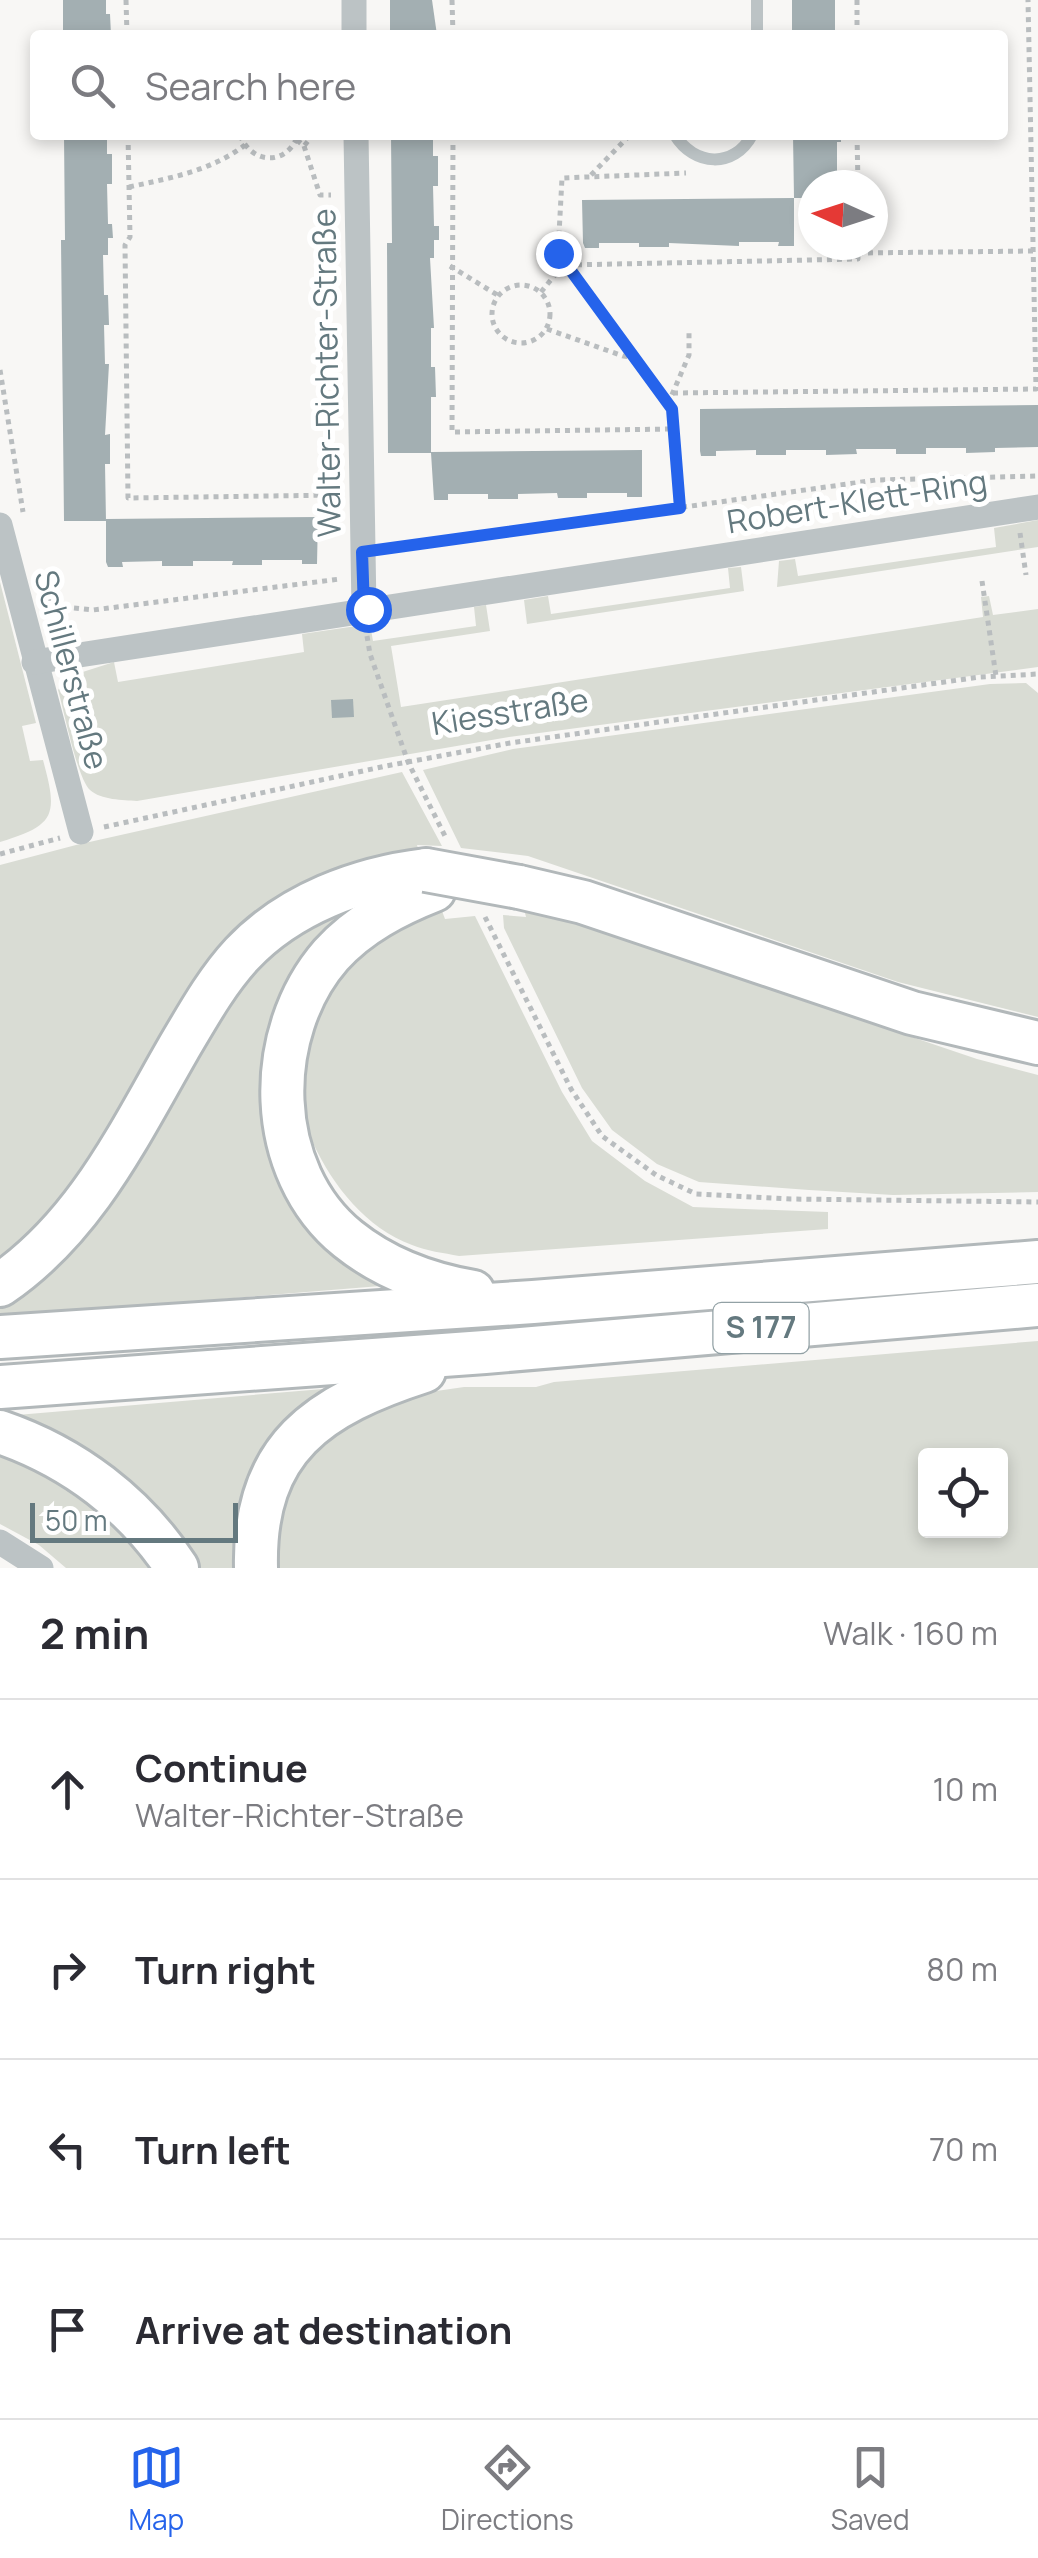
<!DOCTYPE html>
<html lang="en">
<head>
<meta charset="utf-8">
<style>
	body { margin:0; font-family:Manrope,sans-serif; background:#f7f7f7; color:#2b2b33 }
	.controls { position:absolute; right:30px; bottom:30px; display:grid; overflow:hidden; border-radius:10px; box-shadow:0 5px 15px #0003 }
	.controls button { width:90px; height:90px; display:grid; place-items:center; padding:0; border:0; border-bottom:2px solid #e1e1e2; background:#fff; color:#2b2b33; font:50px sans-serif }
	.compass { position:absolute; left:798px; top:170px; width:90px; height:90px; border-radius:50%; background:#fff; box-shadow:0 5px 15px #0003; rotate:273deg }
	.scale { position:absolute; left:30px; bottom:25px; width:208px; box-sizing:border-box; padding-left:10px; border:5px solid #64797f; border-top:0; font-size:28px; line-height:35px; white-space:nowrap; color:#64797f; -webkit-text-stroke:8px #fff; paint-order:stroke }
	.stop { position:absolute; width:30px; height:30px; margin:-22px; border:8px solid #2563eb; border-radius:50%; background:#fff }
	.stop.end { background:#2563eb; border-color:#fff; box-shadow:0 2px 10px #0008 }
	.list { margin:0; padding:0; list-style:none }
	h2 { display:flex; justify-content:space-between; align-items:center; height:130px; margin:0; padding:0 40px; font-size:42px }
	h2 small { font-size:32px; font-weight:400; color:#7c7c81 }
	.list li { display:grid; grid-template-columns:65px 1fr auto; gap:30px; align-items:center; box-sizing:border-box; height:180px; padding:0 40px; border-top:2px solid #e1e1e2 }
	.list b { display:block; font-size:38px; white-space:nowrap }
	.list p { margin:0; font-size:32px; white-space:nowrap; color:#7c7c81 }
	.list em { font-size:32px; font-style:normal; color:#7c7c81 }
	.icon { flex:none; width:55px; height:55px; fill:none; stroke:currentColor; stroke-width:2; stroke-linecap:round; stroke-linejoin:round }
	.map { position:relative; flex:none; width:1038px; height:1568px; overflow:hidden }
	.search { position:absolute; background:#fff; box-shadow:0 5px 15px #0003; left:30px; right:30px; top:30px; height:110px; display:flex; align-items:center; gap:25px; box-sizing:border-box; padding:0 35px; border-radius:10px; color:#7c7c81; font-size:38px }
	.sheet { height:850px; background:#fff }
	nav { display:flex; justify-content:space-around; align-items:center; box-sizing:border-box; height:140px; border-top:2px solid #e1e1e2; background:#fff; font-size:28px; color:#7c7c81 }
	nav a { display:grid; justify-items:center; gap:5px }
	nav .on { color:#2563eb }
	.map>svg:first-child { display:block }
</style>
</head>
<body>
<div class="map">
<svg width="1038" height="1568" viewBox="0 0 1038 1568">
	<rect width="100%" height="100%" fill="#f8f7f5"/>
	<g fill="#d9dcd4" fill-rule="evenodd">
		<polygon points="1038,520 1038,547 777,587 779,561 795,559 798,576 996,547 994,528"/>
		<polygon points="741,567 744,591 527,624 524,600 548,596 551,614 730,588 728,568"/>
		<path d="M0,582L36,723L22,726L30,761L43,760C58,815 56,825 0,842Z"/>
		<path d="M989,596L993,615L1038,609V667L509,737L137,801C123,800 101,800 90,790C77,778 64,710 58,690L67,677L114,662L118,682L304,652L302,634L370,624L373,641L476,626L474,607L486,605L490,631L391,646L401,707L983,617L981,597Z"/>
		<polygon points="1026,683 1038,693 1038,1017 898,982 528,856 461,848 423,770 513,749 990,684"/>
		<polygon points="402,772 442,846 417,845 420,854 328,882 89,1174 0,1265 0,865 76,845"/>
		<polygon points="377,891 325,942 270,1115 393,1285 0,1317 0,1296 210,1020 276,944"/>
		<polygon points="524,909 557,917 977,1059 1038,1075 1038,1192 893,1195 809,1190 699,1182 657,1164 612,1130 582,1088 504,928 503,915 526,917"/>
		<path d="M442,911L445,919L475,916L562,1092L592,1141L645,1181L693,1207L828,1212V1229L459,1256C444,1253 426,1251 412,1245C366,1228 333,1186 313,1143L304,1150L295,1073L341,963L393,926Z"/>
		<path d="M1038,1341V1568H269L271,1520L307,1445L395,1397L464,1387H536L554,1382ZM926,1456H1000V1530H926Z"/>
		<polygon points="323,1389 327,1398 245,1568 195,1568 5,1416"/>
		<polygon points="0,1445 58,1470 166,1568 66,1568 39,1545 0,1524"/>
	</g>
	<g fill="#a3afb2">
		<polygon points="63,0 106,0 106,14 110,14 111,35 63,35"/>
		<polygon points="390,0 432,0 437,35 390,35"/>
		<rect x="792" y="0" width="43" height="35"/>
		<polygon points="64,135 107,135 107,154 112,154 112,184 107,184 108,224 112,224 113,238 108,238 108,255 103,255 104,295 108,295 109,325 104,325 105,364 109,364 105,435 110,434 110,464 105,464 106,521 64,521 61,240 65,240"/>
		<polygon points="391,135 433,135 433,156 438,156 438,186 433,186 434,226 439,226 439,240 434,240 434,258 430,258 434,328 431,328 431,367 435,367 436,397 431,397 431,452 642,450 642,497 627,497 627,493 587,493 587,498 558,498 557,493 518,494 518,499 488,499 488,494 448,494 448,500 434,500 431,453 388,453 387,243 392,243"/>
		<polygon points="793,135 841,135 841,142 837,142 837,182 844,182 844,185 813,185 813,198 794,198"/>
		<polygon points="794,198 794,246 778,246 779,242 739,242 739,246 669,243 669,247 639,247 639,243 599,243 599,248 585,248 583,243 582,200"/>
		<polygon points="1038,405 1038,447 995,448 995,452 966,453 966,448 926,448 926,454 896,454 896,449 856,449 857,454 826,455 826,450 786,450 786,455 756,455 756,450 716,451 716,456 701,456 700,451 700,409"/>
		<polygon points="318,517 317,564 302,564 302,560 262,560 262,565 232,565 233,561 193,561 193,566 162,566 162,561 122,562 123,567 108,567 106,562 106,519"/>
		<polygon points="353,699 354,717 332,718 331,700"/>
	</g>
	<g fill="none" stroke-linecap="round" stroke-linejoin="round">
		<defs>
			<g id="trunk">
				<polyline points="519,887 583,902 912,1013 1038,1043"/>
				<path d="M434,890C396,905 359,924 331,955C263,1033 264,1171 348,1239C384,1268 427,1284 473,1292"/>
				<path d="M0,1285C85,1227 128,1136 178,1049C197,1017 216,982 242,954C289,904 359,878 426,870"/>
				<polyline points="0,1337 533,1302 1038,1262"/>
				<polyline points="0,1387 485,1352 1038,1305"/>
				<path d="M0,1432C73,1457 135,1504 177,1568"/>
				<path d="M256,1568C253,1447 319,1405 424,1371"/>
			</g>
		</defs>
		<use href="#trunk" stroke="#b2b8ba" stroke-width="48"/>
		<g stroke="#b9bdbf" stroke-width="5" stroke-dasharray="5 5" stroke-linecap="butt">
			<polyline points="126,0 127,35"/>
			<polyline points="452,0 453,35"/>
			<polyline points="857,0 857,35"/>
			<polyline points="128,135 130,237 125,245 128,498 339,495"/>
			<path d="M240,135C252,165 287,166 298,135"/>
			<polyline points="453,135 452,432 674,429"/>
			<polyline points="857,135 858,185"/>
			<polyline points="297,140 304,146 313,135"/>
			<polyline points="304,146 320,195 331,195"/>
			<polyline points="591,175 630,135"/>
			<path d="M129,187C170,178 211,171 245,145"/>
			<polyline points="858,253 1033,251"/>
			<polyline points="567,265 858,259 858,245"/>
			<polyline points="450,266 499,296"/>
			<circle cx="521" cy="314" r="29"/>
			<polyline points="541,292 564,264"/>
			<polyline points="547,329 623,356 634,357"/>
			<polyline points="0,370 23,512"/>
			<polyline points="673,393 1036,389 1028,0"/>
			<polyline points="668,404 689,355 689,329"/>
			<polyline points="680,508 672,409 558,253 562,178 686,173"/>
			<polyline points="1020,533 1026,575"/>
			<polyline points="385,549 876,480 1038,476"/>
			<polyline points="982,581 996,676"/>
			<polyline points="47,599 54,606 93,610 340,579"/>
			<polyline points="367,636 370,654 408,762 447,840"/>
			<polyline points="104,827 386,766 510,743 980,677 1038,674"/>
			<polyline points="0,854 60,838"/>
			<polyline points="485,917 571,1089 602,1136 656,1175 696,1194 791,1199 1038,1202"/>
		</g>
		<g stroke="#bcc3c5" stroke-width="12">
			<polyline points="757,0 757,35"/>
			<path d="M675,135C694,166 734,169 752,135"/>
		</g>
		<g stroke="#bcc3c5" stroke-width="25">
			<polyline points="354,0 354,35"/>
			<polyline points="356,135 364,609"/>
			<polyline points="0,525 81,832"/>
			<polyline points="34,662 1038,507"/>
			<polyline points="0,1542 41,1568"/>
		</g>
		<use href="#trunk" stroke="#fff" stroke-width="42"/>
		<defs>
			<polyline id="trunk-bridge" points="426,870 519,887"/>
		</defs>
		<use href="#trunk-bridge" stroke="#b2b8ba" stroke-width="48" stroke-linecap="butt"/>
		<use href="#trunk-bridge" stroke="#fff" stroke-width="42"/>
	</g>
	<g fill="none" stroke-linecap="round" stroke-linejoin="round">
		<polyline stroke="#2563eb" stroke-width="12" points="368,609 364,609 362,552 680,508 672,409 558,253"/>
	</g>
	<g text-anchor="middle" stroke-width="10" stroke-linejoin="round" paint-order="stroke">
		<rect fill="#fff" stroke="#92a1a5" stroke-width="2.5" x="713.5" y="1303" width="95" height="50" rx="8"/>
		<g font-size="30" font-weight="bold" fill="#64797f">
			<text x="761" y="1338">S 177</text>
		</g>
		<g font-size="32" fill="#64797f" stroke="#fff">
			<text transform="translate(327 373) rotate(-91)" y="11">Walter-Richter-Straße</text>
			<text transform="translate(857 502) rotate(-9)" y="11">Robert-Klett-Ring</text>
			<text transform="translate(71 670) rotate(75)" y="11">Schillerstraße</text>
			<text transform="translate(510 712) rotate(-9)" y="11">Kiesstraße</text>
		</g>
	</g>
</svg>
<div class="controls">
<button><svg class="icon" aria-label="locate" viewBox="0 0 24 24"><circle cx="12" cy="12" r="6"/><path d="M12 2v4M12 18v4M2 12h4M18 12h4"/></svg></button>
</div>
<svg class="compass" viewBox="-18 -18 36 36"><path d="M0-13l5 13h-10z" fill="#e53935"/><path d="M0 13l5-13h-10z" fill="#7c7c81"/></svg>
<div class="scale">50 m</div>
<div class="stop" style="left:368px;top:609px"></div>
<div class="stop end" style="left:558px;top:253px"></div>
<div class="search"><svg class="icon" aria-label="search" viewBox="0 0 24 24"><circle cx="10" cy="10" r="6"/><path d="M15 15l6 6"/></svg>Search here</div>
</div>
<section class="sheet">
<h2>2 min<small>Walk · 160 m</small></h2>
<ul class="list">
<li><svg class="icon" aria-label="ahead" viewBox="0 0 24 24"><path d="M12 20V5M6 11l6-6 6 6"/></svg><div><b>Continue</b><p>Walter-Richter-Straße</p></div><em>10 m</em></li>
<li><svg class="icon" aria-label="right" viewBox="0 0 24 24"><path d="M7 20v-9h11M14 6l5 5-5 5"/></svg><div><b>Turn right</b></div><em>80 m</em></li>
<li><svg class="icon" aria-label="left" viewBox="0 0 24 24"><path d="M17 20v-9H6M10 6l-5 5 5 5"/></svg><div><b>Turn left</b></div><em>70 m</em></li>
<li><svg class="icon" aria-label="arrive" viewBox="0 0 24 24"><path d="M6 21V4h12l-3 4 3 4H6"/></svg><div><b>Arrive at destination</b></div></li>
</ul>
</section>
<nav>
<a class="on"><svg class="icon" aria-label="map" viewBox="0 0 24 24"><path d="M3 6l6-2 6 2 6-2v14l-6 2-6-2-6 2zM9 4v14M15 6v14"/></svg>Map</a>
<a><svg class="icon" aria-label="directions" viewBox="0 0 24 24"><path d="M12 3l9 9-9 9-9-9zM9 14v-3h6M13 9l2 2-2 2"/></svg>Directions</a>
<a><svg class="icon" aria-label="saved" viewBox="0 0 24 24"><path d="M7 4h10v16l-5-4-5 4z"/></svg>Saved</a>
</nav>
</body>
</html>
